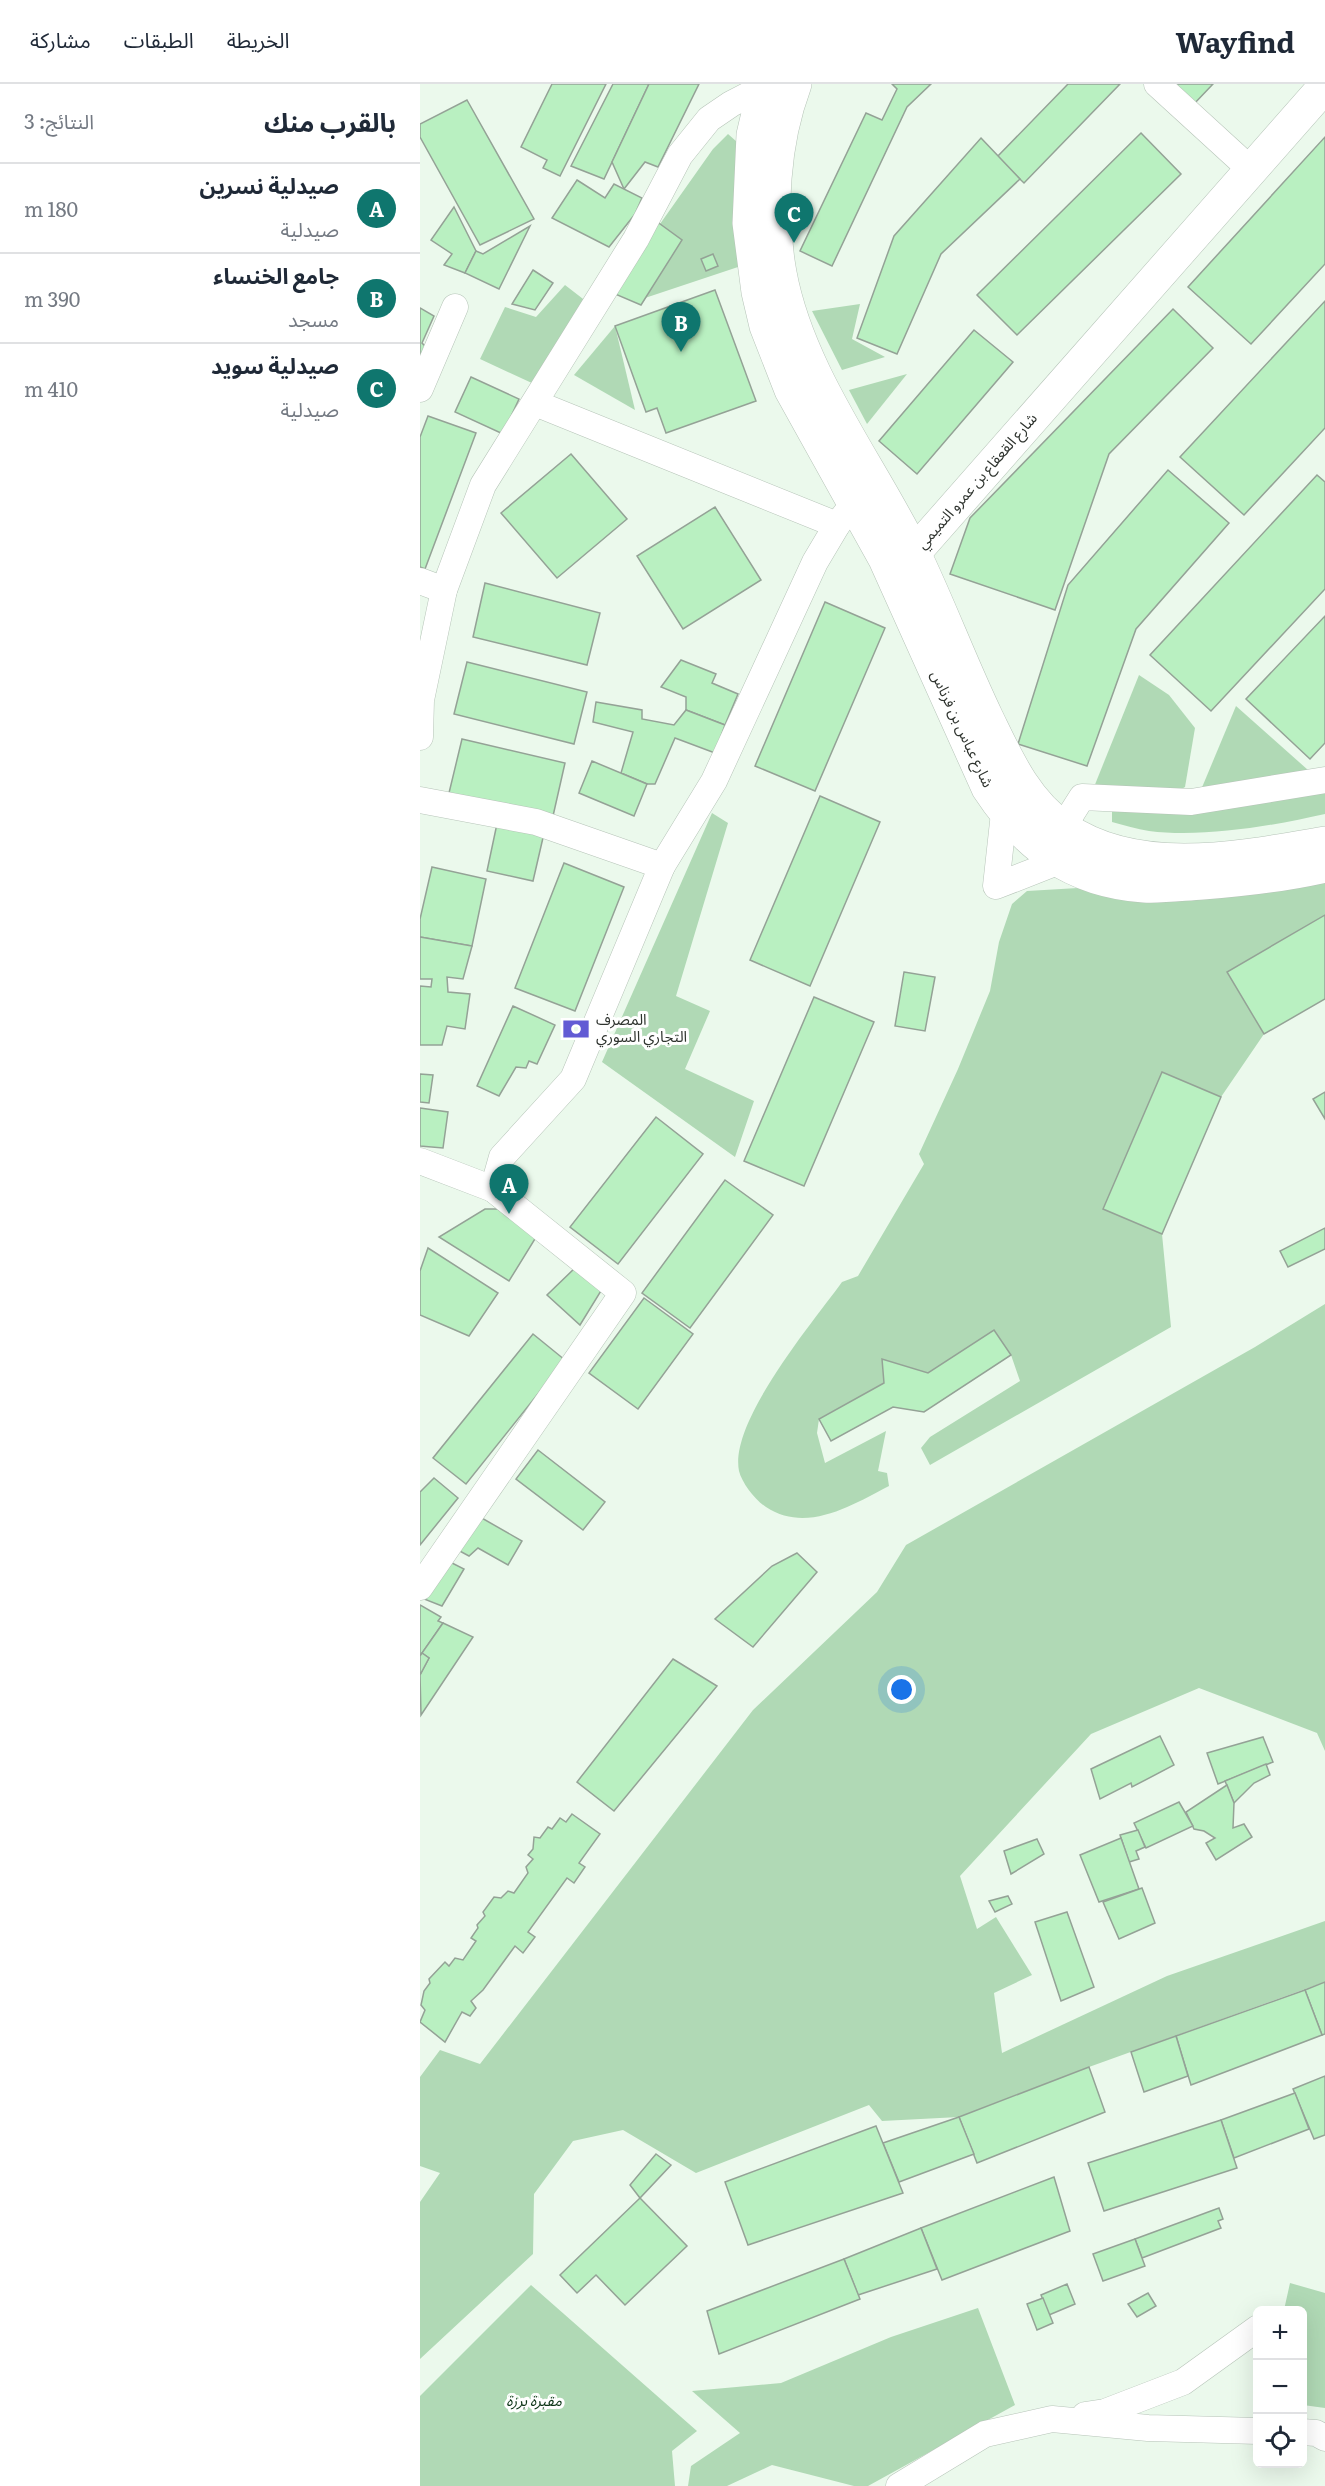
<!DOCTYPE html>
<html lang="ar">
<head>
<meta charset="utf-8">
<style>
	body { margin:0; font-family:Literata,"Noto Sans Arabic",serif; background:#f6f6f7; color:#1f2937; direction:rtl }
	.controls { position:absolute; right:18px; bottom:18px; display:grid; overflow:hidden; border-radius:9px; box-shadow:0 6px 24px #0002 }
	.controls button { width:54px; height:54px; display:grid; place-items:center; padding:0; border:0; border-bottom:2px solid #e0e1e3; background:#fff; color:#1f2937; font:30px sans-serif }
	.you { position:absolute; left:482px; top:1606px; width:21px; height:21px; margin:-15px; border:4px solid #fff; border-radius:50%; background:#1a73e8; box-shadow:0 0 0 9px #1a73e833 }
	.badge { display:grid; place-items:center; width:39px; height:39px; border-radius:50%; background:#0f766e; color:#fff; font-size:20px; font-weight:700 }
	.pin { position:absolute; translate:-50% -50px; filter:drop-shadow(0 2px 3px #0008) }
	.pin::after { content:''; position:absolute; top:32px; width:21px; height:18px; background:inherit; clip-path:polygon(0 0,100% 0,50% 100%) }
	.list { margin:0; padding:0; list-style:none }
	h2 { display:flex; justify-content:space-between; align-items:center; height:78px; margin:0; padding:0 24px; font-size:26px }
	h2 small { font-size:20px; font-weight:400; color:#747a83 }
	.list li { display:grid; grid-template-columns:39px 1fr auto; gap:18px; align-items:center; box-sizing:border-box; height:90px; padding:0 24px; border-top:2px solid #e0e1e3 }
	.list b { display:block; font-size:22px; white-space:nowrap }
	.list p { margin:0; font-size:20px; white-space:nowrap; color:#747a83 }
	.list em { font-size:20px; font-style:normal; color:#747a83 }
	.icon { flex:none; width:33px; height:33px; fill:none; stroke:currentColor; stroke-width:2; stroke-linecap:round; stroke-linejoin:round }
	.map { position:relative; flex:none; width:905px; height:2402px; overflow:hidden; direction:ltr }
	header { display:flex; align-items:center; gap:36px; box-sizing:border-box; height:84px; padding:0 30px; background:#fff; border-bottom:2px solid #e0e1e3 }
	header strong { font-size:28px }
	nav { display:flex; gap:33px; margin-inline-start:auto; font-size:21px }
	main { display:flex }
	aside { flex:1; background:#fff }
	.map>svg:first-child { display:block }
</style>
</head>
<body>
<header>
<strong>Wayfind</strong>
<nav><a>الخريطة</a><a>الطبقات</a><a>مشاركة</a></nav>
</header>
<main>
<div class="map">
<svg width="905" height="2402" viewBox="0 0 905 2402">
	<rect width="100%" height="100%" fill="#ebf9ec"/>
	<g fill="#b0d9b5">
		<polygon points="308,50 317,58 318,183 225,214 262,156 240,140 293,65"/>
		<polygon points="145,201 167,218 114,300 60,275 85,223 116,233"/>
		<polygon points="440,220 432,255 465,273 422,286 392,227"/>
		<polygon points="195,242 215,326 154,291"/>
		<polygon points="487,290 447,340 429,306"/>
		<polygon points="719,591 749,611 775,644 765,703 746,714 674,703"/>
		<polygon points="816,622 888,686 778,713"/>
		<path d="M905,705V730C852,742 782,754 729,747C717,745 704,741 692,738V722Z"/>
		<polygon points="292,729 308,739 256,912 290,927 265,985 334,1017 315,1073 182,978"/>
		<path d="M905,796V831L807,888L844,950L801,1013L742,988L684,1125L742,1150L751,1243L510,1381L501,1364L510,1353L600,1297L591,1271L574,1246L508,1289L462,1275L464,1299L399,1335L397,1349L405,1379L466,1347L458,1387L467,1389L469,1402C432,1421 387,1450 346,1423C335,1416 322,1399 319,1387C309,1337 394,1237 422,1198L438,1192L504,1080L499,1070L538,985L570,907L579,858L592,820L607,807L658,804L724,812Z"/>
		<polygon points="905,1220 905,1667 897,1649 779,1604 671,1650 540,1792 557,1845 576,1833 612,1891 574,1909 582,1969 747,1892 905,1837 905,1898 669,1983 539,2033 462,2037 449,2021 276,2089 203,2046 153,2057 114,2110 113,2170 0,2275 0,2118 20,2089 0,2082 0,1993 20,1966 60,1980 333,1626 457,1508 486,1461 835,1263"/>
		<polygon points="870,2199 905,2209 905,2324 883,2321 882,2226 864,2226"/>
		<polygon points="111,2201 277,2347 252,2367 255,2402 0,2402 0,2312"/>
		<polygon points="558,2224 595,2321 448,2402 434,2402 352,2381 307,2402 268,2402 271,2382 320,2349 272,2307 361,2299 471,2253"/>
	</g>
	<g fill="#b9f0c1" stroke="#94a296" stroke-width="1.5">
		<polygon points="132,0 186,0 140,92 123,84 127,76 101,63"/>
		<polygon points="193,0 229,0 184,95 151,82"/>
		<polygon points="229,0 279,0 238,83 225,78 204,105 192,78"/>
		<polygon points="472,0 511,0 487,23 412,182 380,167 446,29 462,36 477,5"/>
		<polygon points="648,0 700,0 604,99 577,73"/>
		<polygon points="751,0 793,0 773,21"/>
		<polygon points="47,16 114,135 60,161 0,53 0,40"/>
		<polygon points="721,49 761,90 597,251 557,211"/>
		<polygon points="905,53 905,180 831,260 768,203"/>
		<polygon points="561,54 600,95 521,170 477,270 437,254 474,152"/>
		<polygon points="157,96 185,114 194,100 222,114 215,130 189,163 132,134"/>
		<polygon points="34,123 56,167 45,189 24,181 32,170 11,156"/>
		<polygon points="236,137 262,156 221,221 195,210"/>
		<polygon points="110,142 79,205 45,189 56,167 63,170"/>
		<polygon points="293,170 298,182 286,187 281,175"/>
		<polygon points="113,186 133,199 115,226 92,220"/>
		<polygon points="295,206 336,317 246,349 237,324 226,328 195,242"/>
		<polygon points="905,217 905,344 824,431 760,373"/>
		<polygon points="0,224 14,232 2,259 9,266 0,283"/>
		<polygon points="753,225 793,264 689,370 635,526 530,490 550,434"/>
		<polygon points="554,246 593,278 497,390 459,357"/>
		<polygon points="51,293 99,315 83,350 35,328"/>
		<polygon points="8,332 56,349 5,485 0,483 0,353"/>
		<polygon points="151,370 207,435 137,494 81,429"/>
		<polygon points="748,386 809,439 716,545 667,682 598,660 648,501"/>
		<polygon points="897,391 905,398 905,505 791,627 730,571"/>
		<polygon points="295,423 341,496 263,545 217,472"/>
		<polygon points="65,499 180,529 167,581 53,553"/>
		<polygon points="405,518 465,544 395,707 335,682"/>
		<polygon points="905,532 905,659 890,675 826,615"/>
		<polygon points="261,576 296,590 292,599 318,610 305,641 266,626 266,613 241,603"/>
		<polygon points="47,578 167,608 154,660 34,630"/>
		<polygon points="176,618 222,626 222,635 254,641 266,626 305,641 295,669 255,654 235,700 227,700 201,689 213,648 173,638"/>
		<polygon points="42,655 145,679 133,732 29,709"/>
		<polygon points="172,677 227,700 214,732 159,709"/>
		<polygon points="400,712 460,738 390,902 330,876"/>
		<polygon points="78,735 125,745 113,797 67,787"/>
		<polygon points="144,779 204,803 155,927 95,904"/>
		<polygon points="12,783 66,795 52,862 0,853 0,835"/>
		<polygon points="905,831 905,915 844,950 807,888"/>
		<polygon points="0,853 52,862 43,895 27,893 28,908 50,910 45,945 27,942 22,961 0,961 0,902 11,903 12,895 0,895"/>
		<polygon points="484,888 515,893 505,947 475,942"/>
		<polygon points="394,913 454,938 384,1102 324,1077"/>
		<polygon points="93,922 135,941 117,980 109,977 106,984 96,983 79,1012 57,1002"/>
		<polygon points="742,988 801,1013 742,1150 683,1125"/>
		<polygon points="0,990 13,991 9,1019 0,1018"/>
		<polygon points="905,1008 905,1035 893,1015"/>
		<polygon points="0,1024 28,1028 23,1064 0,1062"/>
		<polygon points="236,1033 283,1070 198,1180 150,1143"/>
		<polygon points="305,1096 353,1131 270,1244 222,1209"/>
		<polygon points="65,1125 78,1125 118,1150 89,1197 19,1153"/>
		<polygon points="905,1144 905,1165 868,1183 860,1167"/>
		<polygon points="8,1164 78,1209 49,1252 0,1231 0,1187"/>
		<polygon points="157,1182 184,1202 160,1241 127,1211"/>
		<polygon points="224,1214 273,1250 218,1325 169,1289"/>
		<polygon points="574,1246 591,1271 504,1328 473,1323 411,1357 399,1335 464,1299 462,1275 508,1289"/>
		<polygon points="113,1250 145,1276 46,1400 13,1374"/>
		<polygon points="118,1366 185,1418 163,1446 96,1395"/>
		<polygon points="14,1394 38,1414 0,1461 0,1408"/>
		<polygon points="53,1429 102,1457 88,1481 58,1464 49,1472 34,1464"/>
		<polygon points="377,1469 397,1488 333,1563 295,1535 352,1482"/>
		<polygon points="30,1478 44,1485 22,1522 4,1515"/>
		<polygon points="0,1521 21,1533 18,1537 23,1539 0,1572"/>
		<polygon points="23,1539 53,1553 1,1631 0,1591 9,1574 2,1569"/>
		<polygon points="2,1569 9,1574 0,1591 0,1572"/>
		<polygon points="253,1575 297,1602 194,1727 157,1698"/>
		<polygon points="740,1652 754,1681 712,1703 711,1699 680,1715 671,1685"/>
		<polygon points="843,1653 853,1678 798,1700 787,1669"/>
		<polygon points="846,1680 850,1691 834,1699 814,1719 805,1697"/>
		<polygon points="807,1701 814,1719 813,1744 824,1740 832,1753 796,1776 786,1759 795,1754 784,1747 774,1745 766,1728"/>
		<polygon points="759,1718 773,1742 726,1764 714,1739"/>
		<polygon points="152,1730 180,1750 159,1779 165,1783 154,1799 147,1794 108,1848 115,1853 103,1869 95,1862 63,1906 51,1917 56,1924 50,1932 42,1928 25,1958 0,1938 5,1926 1,1921 4,1907 10,1899 9,1895 25,1878 29,1882 35,1874 43,1876 56,1857 51,1854 58,1844 57,1841 65,1832 63,1828 74,1813 81,1814 88,1807 94,1809 108,1789 106,1783 113,1775 108,1771 113,1765 114,1753 120,1754 128,1743 132,1745 140,1734 146,1738"/>
		<polygon points="718,1746 725,1763 716,1767 719,1775 709,1778 700,1751"/>
		<polygon points="701,1754 719,1805 679,1818 660,1771"/>
		<polygon points="617,1755 624,1770 591,1790 584,1767"/>
		<polygon points="722,1804 735,1839 699,1855 683,1818"/>
		<polygon points="588,1812 592,1820 575,1828 569,1817"/>
		<polygon points="647,1828 674,1903 641,1917 615,1838"/>
		<polygon points="905,1898 905,1950 902,1951 885,1906"/>
		<polygon points="885,1906 902,1951 771,2001 756,1952"/>
		<polygon points="756,1952 768,1992 724,2008 711,1968"/>
		<polygon points="669,1983 685,2028 557,2079 539,2033"/>
		<polygon points="905,1992 905,2051 894,2055 873,2005"/>
		<polygon points="875,2009 889,2045 814,2074 801,2036"/>
		<polygon points="539,2033 554,2070 479,2098 463,2059"/>
		<polygon points="801,2036 817,2084 684,2127 668,2079"/>
		<polygon points="456,2042 483,2109 328,2161 305,2098"/>
		<polygon points="236,2070 251,2081 220,2114 210,2101"/>
		<polygon points="634,2093 650,2147 522,2196 501,2144"/>
		<polygon points="220,2114 267,2162 205,2221 176,2191 157,2209 140,2191"/>
		<polygon points="799,2124 803,2135 798,2137 801,2144 722,2174 715,2155"/>
		<polygon points="501,2144 517,2185 438,2211 424,2175"/>
		<polygon points="715,2155 725,2182 683,2197 673,2170"/>
		<polygon points="424,2175 440,2215 299,2270 287,2227"/>
		<polygon points="647,2200 655,2220 629,2231 621,2211"/>
		<polygon points="728,2209 736,2222 717,2233 708,2220"/>
		<polygon points="623,2214 633,2239 617,2246 607,2220"/>
	</g>
	<g fill="none" stroke-linecap="round" stroke-linejoin="round">
		<defs>
			<g id="minor">
				<polyline points="737,0 830,85"/>
				<polyline points="0,305 35,223"/>
				<polyline points="115,319 417,441"/>
				<polyline points="0,497 24,506"/>
				<polyline points="0,653 1,616 24,506 63,401 216,155 260,71 289,35 311,20 344,3"/>
				<polyline points="0,716 116,738 242,782"/>
				<polyline points="593,716 584,729 576,802 640,777 651,766"/>
				<polyline points="643,743 662,713 771,718 905,696"/>
				<polyline points="0,1077 73,1105"/>
				<polyline points="0,1503 203,1209 73,1105 82,1073 153,995 242,782 294,697 395,478 417,441 434,419"/>
				<polyline points="665,2331 685,2328 763,2298 838,2244"/>
				<polyline points="882,2348 896,2349 905,2354"/>
				<polyline points="479,2402 565,2350 632,2335 728,2344 838,2347"/>
			</g>
			<g id="secondary">
				<path d="M345,0L333,51L329,139L338,208L346,242L371,306L465,475L568,704C606,762 652,797 724,802C743,803 764,800 783,799C824,796 865,791 905,782"/>
				<path d="M375,0C353,59 349,127 360,189C378,288 449,379 494,469C520,523 541,580 567,634C587,675 605,717 644,744C718,795 823,773 905,759"/>
				<polyline points="494,469 905,2"/>
			</g>
		</defs>
		<use href="#minor" stroke="#b6c4b8" stroke-width="27"/>
		<use href="#secondary" stroke="#b6c4b8" stroke-width="34"/>
		<use href="#minor" stroke="#fff" stroke-width="26"/>
		<use href="#secondary" stroke="#fff" stroke-width="33"/>
	</g>
	<defs>
		<symbol id="bank-bare" viewBox="-9 -9 18 18"><path d="M-6-4H6V4H-6ZM0-2.3a2.3 2.3 0 1 0 0 4.6a2.3 2.3 0 1 0 0-4.6Z" fill="#625bd4" stroke="#fff" stroke-width="2.5" paint-order="stroke"/></symbol>
	</defs>
	<g fill-rule="evenodd">
		<use href="#bank-bare" x="137" y="926" width="38" height="38"/>
	</g>
	<g text-anchor="middle" stroke-width="6" stroke-linejoin="round" paint-order="stroke">
		<g font-size="15" fill="#2f342f" stroke="#fff">
			<text transform="translate(557 397) rotate(-49)" y="5">شارع القعقاع بن عمرو التميمي</text>
			<text transform="translate(542 645) rotate(65)" y="5">شارع عباس بن فرناس</text>
		</g>
		<g font-size="15" fill="#2f342f" stroke="#fff" text-anchor="start">
			<text x="176" y="941">المصرف<tspan x="176" dy="17">التجاري السوري</tspan></text>
		</g>
		<g font-size="15" font-style="italic" fill="#0d3517" stroke="#fff">
			<text x="114" y="2322">مقبرة برزة</text>
		</g>
	</g>
</svg>
<div class="controls">
<button>+</button>
<button>−</button>
<button><svg class="icon" aria-label="locate" viewBox="0 0 24 24"><circle cx="12" cy="12" r="6"/><path d="M12 2v4M12 18v4M2 12h4M18 12h4"/></svg></button>
</div>
<div class="you"></div>
<div class="pin badge" style="left:89px;top:1130px">A</div>
<div class="pin badge" style="left:261px;top:268px">B</div>
<div class="pin badge" style="left:374px;top:159px">C</div>
</div>
<aside>
<h2>بالقرب منك<small>النتائج: 3</small></h2>
<ul class="list">
<li><span class="badge">A</span><div><b>صيدلية نسرين</b><p>صيدلية</p></div><em>180 m</em></li>
<li><span class="badge">B</span><div><b>جامع الخنساء</b><p>مسجد</p></div><em>390 m</em></li>
<li><span class="badge">C</span><div><b>صيدلية سويد</b><p>صيدلية</p></div><em>410 m</em></li>
</ul>
</aside>
</main>
</body>
</html>
